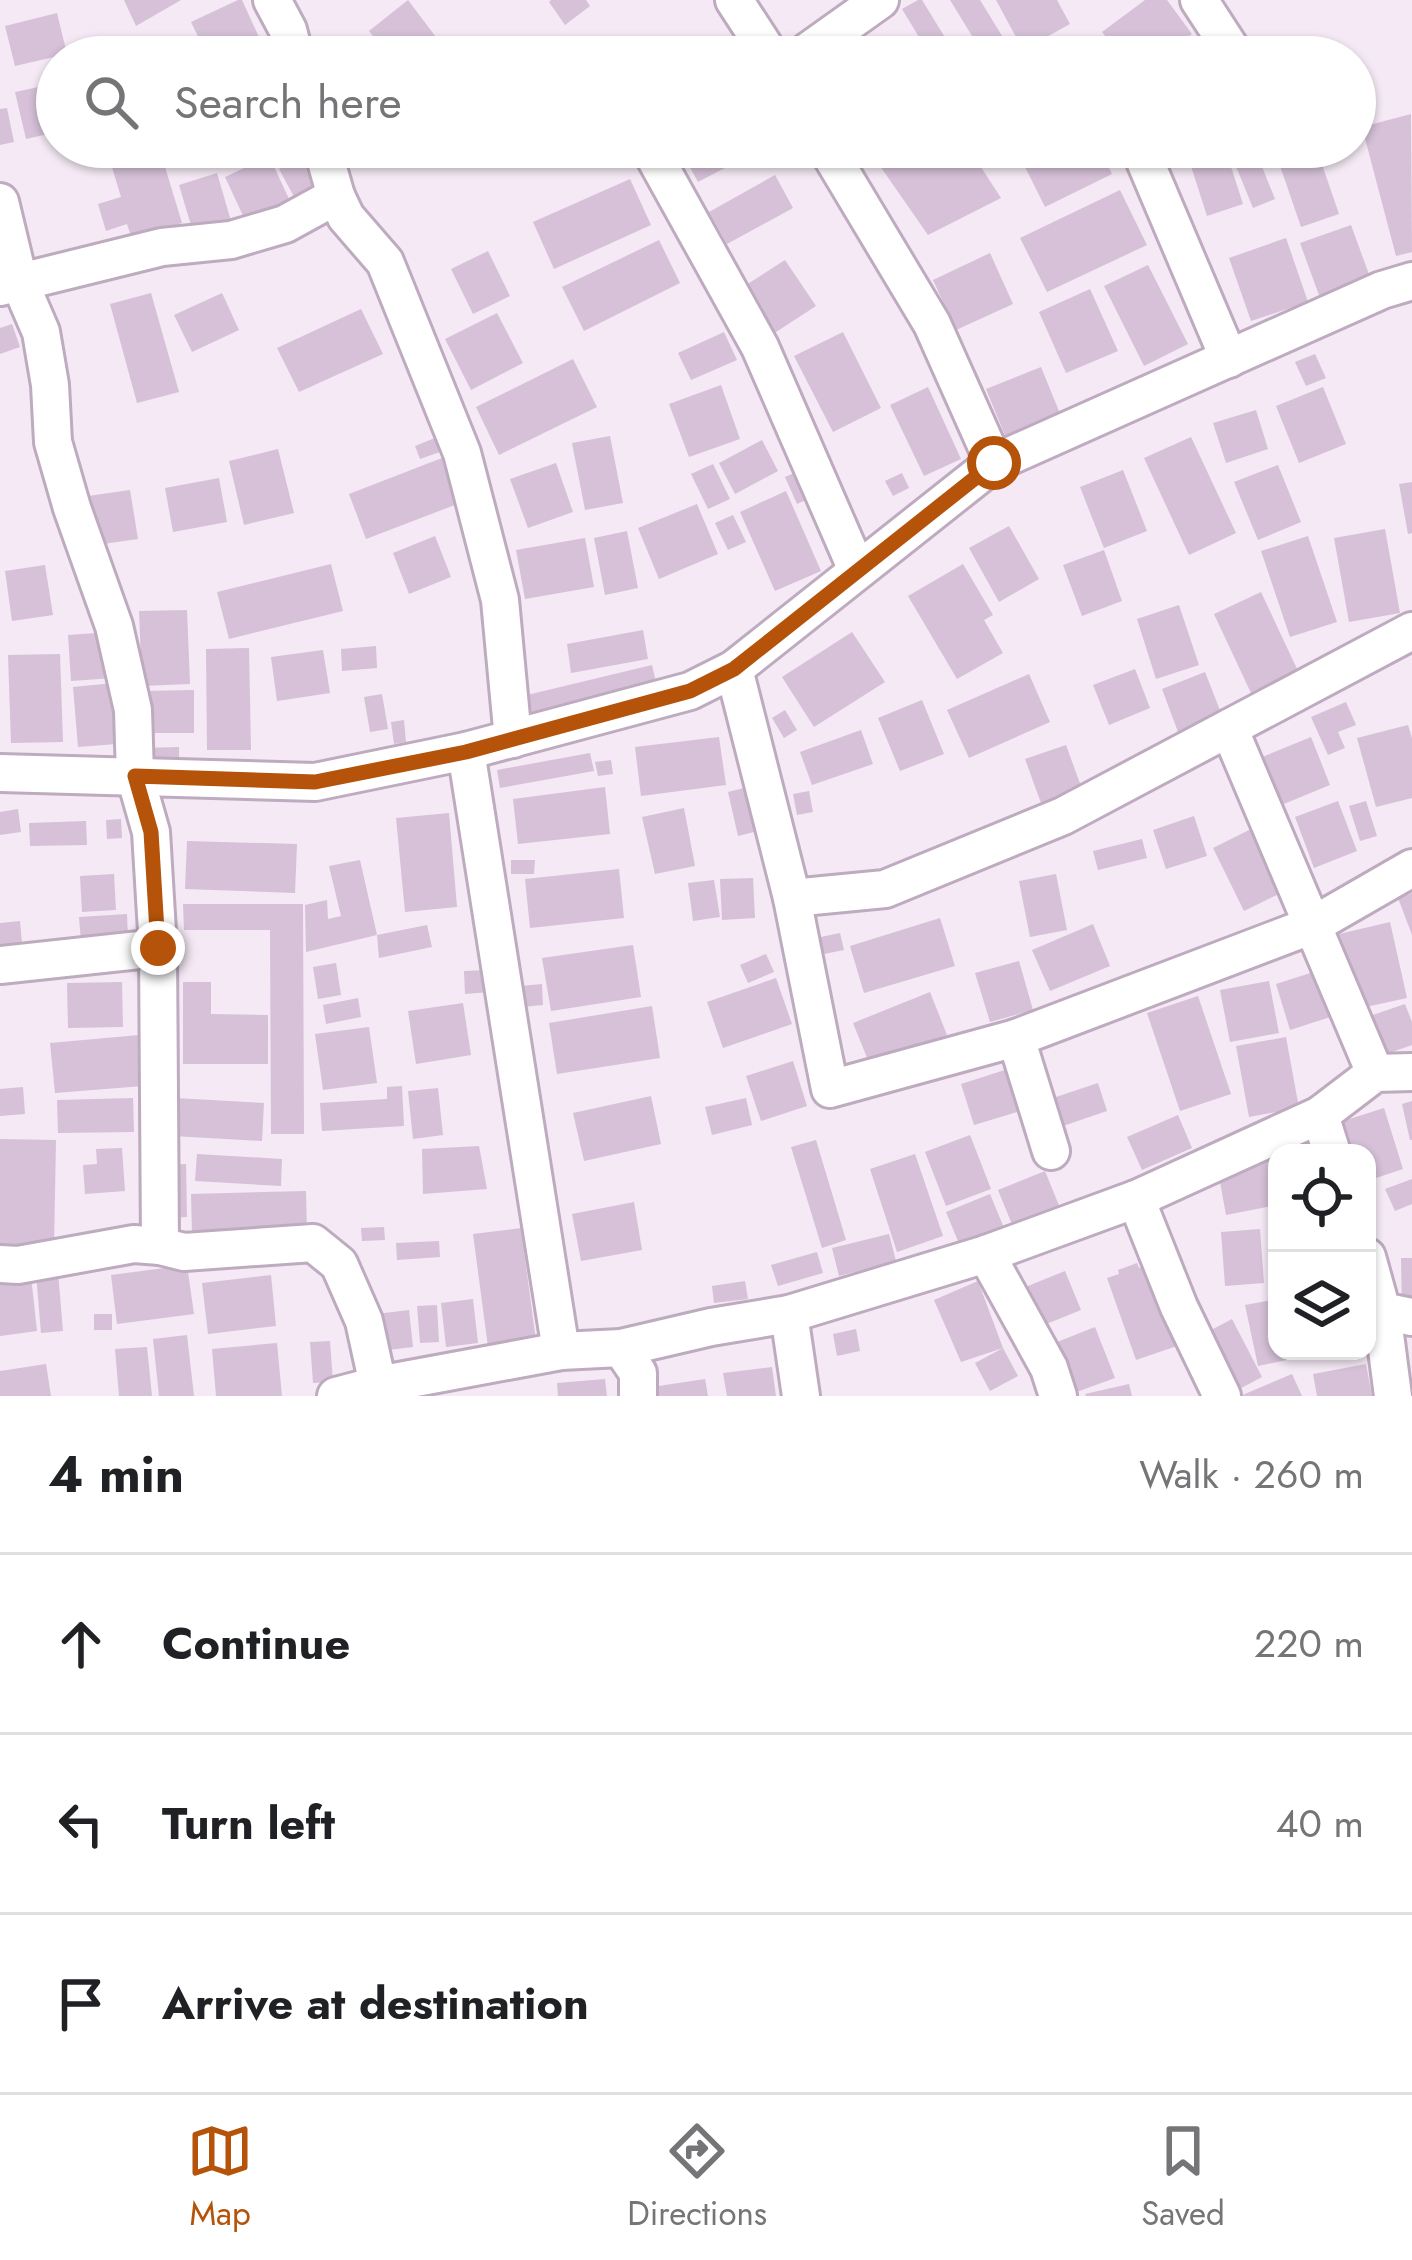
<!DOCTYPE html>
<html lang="en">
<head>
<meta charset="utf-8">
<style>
	body { margin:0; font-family:Jost,sans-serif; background:#f6f6f6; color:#202124 }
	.controls { position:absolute; right:36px; bottom:36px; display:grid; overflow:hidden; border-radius:24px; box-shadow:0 3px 9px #0004 }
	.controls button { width:108px; height:108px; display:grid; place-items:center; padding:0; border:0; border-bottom:3px solid #e0e0e0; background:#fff; color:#202124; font:60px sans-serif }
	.stop { position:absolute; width:36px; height:36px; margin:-27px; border:9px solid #b45309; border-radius:50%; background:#fff }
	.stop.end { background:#b45309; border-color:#fff; box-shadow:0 3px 12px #0008 }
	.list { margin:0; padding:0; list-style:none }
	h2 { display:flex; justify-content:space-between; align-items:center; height:156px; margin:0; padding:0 48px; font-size:51px }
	h2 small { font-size:39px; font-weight:400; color:#757577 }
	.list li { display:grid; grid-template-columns:78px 1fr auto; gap:36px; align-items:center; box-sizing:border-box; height:180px; padding:0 48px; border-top:3px solid #e0e0e0 }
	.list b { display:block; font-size:45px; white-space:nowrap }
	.list em { font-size:39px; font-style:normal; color:#757577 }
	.icon { flex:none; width:66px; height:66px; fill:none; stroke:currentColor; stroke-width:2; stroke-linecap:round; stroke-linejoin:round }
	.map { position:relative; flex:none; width:1412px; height:1396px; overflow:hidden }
	.search { position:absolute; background:#fff; box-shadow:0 3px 9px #0004; left:36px; right:36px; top:36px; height:132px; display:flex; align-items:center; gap:30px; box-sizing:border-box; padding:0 42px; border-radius:66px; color:#757577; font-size:45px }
	.sheet { height:696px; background:#fff }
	nav { display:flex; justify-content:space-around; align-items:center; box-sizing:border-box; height:168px; border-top:3px solid #e0e0e0; background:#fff; font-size:33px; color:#757577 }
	nav a { display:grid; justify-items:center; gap:6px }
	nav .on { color:#b45309 }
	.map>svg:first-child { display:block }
</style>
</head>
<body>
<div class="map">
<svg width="1412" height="1396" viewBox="0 0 1412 1396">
	<rect width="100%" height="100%" fill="#f4e9f4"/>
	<g fill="#d6c1d8">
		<polygon points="124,0 181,0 136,26"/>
		<polygon points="238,0 242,0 263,46 239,57 208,57 191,22"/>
		<polygon points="408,0 451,57 389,57 369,31"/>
		<polygon points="551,0 586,0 590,6 565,25 549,2"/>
		<polygon points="918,0 922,0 957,57 931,57 902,9"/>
		<polygon points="950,0 980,0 1015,57 985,57"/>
		<polygon points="996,0 1057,0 1070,24 1023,50"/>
		<polygon points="1145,0 1167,0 1192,34 1161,57 1122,57 1102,32"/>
		<polygon points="57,13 67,54 15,66 5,26"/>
		<polygon points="730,40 740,57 699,57"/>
		<polygon points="357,43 364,57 328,57"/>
		<polygon points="57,83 57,132 26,139 15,92"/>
		<polygon points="7,108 14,142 0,145 0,109"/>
		<polygon points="1411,114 1412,252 1396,256 1362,127"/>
		<polygon points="130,147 159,147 182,223 132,239 127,224 106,231 98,204 121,197 108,154"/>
		<polygon points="679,147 736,147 742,159 698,182"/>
		<polygon points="914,147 968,147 1001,198 928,235 880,166"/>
		<polygon points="1015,147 1099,147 1112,174 1045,207"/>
		<polygon points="1250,147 1254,147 1275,199 1253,208 1231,154"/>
		<polygon points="1307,147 1316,147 1339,214 1301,227 1277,157"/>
		<polygon points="1226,151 1243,204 1207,216 1190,163"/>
		<polygon points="269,156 290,201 246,222 225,177"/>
		<polygon points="300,158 319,192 298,204 279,169"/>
		<polygon points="217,173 231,221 193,232 179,185"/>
		<polygon points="775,175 793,208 727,244 709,212"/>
		<polygon points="630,179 651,225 554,269 533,222"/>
		<polygon points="1120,190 1147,245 1047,292 1020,238"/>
		<polygon points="1351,225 1371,280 1320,298 1300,243"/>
		<polygon points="1286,238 1308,302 1251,321 1229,258"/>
		<polygon points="659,240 680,283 584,331 562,287"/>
		<polygon points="488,251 510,296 473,314 451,269"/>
		<polygon points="990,253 1013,304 956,330 933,280"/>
		<polygon points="785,260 816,306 773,334 743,287"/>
		<polygon points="1148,265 1188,344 1144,366 1104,286"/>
		<polygon points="1090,289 1118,351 1066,373 1039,312"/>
		<polygon points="151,293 179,392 137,403 110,304"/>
		<polygon points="222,293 239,330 192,352 174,315"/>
		<polygon points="361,309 383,354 299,392 277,348"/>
		<polygon points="497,313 523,363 471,390 445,339"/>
		<polygon points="12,324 20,347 0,354 0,328"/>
		<polygon points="724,332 737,360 691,380 678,353"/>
		<polygon points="843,332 881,408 833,432 794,356"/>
		<polygon points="1315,354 1326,378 1306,386 1295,362"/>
		<polygon points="573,359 597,407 499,455 476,407"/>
		<polygon points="1041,367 1061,416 1006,438 986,389"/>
		<polygon points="721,385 740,439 689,457 669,404"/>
		<polygon points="928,387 961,459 924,476 890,405"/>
		<polygon points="1323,387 1346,444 1299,463 1276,406"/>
		<polygon points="1256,410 1268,449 1226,463 1213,423"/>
		<polygon points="610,436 623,503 585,510 572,443"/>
		<polygon points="1191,437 1236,533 1189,555 1144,458"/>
		<polygon points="435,438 440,452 420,459 415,446"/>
		<polygon points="762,440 778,471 735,494 719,463"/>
		<polygon points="278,449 294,513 244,525 229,461"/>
		<polygon points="442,458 460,503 366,539 349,494"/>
		<polygon points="556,463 573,512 528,528 510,479"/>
		<polygon points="713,464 730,499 708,509 691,474"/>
		<polygon points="1278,465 1301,522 1258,540 1234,482"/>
		<polygon points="801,470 812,497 797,504 785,477"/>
		<polygon points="1123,470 1147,531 1104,548 1080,487"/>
		<polygon points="902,473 909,488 893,496 885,481"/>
		<polygon points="219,478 227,522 173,532 165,488"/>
		<polygon points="1412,482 1412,533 1408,534 1399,484"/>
		<polygon points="130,490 138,539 89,546 81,497"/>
		<polygon points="786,491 821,571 775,591 740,512"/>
		<polygon points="697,504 718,554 659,579 638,528"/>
		<polygon points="733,515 746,542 728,550 715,523"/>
		<polygon points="1009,526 1039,579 999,602 969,548"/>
		<polygon points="1385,529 1400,613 1349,622 1334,538"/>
		<polygon points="627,531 638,588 605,595 594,538"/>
		<polygon points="435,536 451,577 409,594 393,553"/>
		<polygon points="1308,536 1337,622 1290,637 1261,551"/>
		<polygon points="585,538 594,587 525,599 516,550"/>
		<polygon points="1104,550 1122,601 1082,616 1063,565"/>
		<polygon points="331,564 343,611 229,639 217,592"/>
		<polygon points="963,564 993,615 984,620 1003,653 957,679 908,596"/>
		<polygon points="45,565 53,615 12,621 5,571"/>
		<polygon points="1261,592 1305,686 1258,708 1214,614"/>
		<polygon points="1179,605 1199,665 1156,679 1137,619"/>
		<polygon points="187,610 190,684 142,686 139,611"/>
		<polygon points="643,630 648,659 571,673 567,644"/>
		<polygon points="111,632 114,678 71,681 68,635"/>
		<polygon points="852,632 885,682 814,727 782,677"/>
		<polygon points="376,646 377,668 342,671 341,649"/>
		<polygon points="249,648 251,750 207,750 206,649"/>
		<polygon points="323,650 330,693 277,701 271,657"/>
		<polygon points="60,654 63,742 11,743 8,655"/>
		<polygon points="652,665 658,691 533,721 527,695"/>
		<polygon points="1135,669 1150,708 1109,725 1093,685"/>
		<polygon points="1205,672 1225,723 1181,740 1162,689"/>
		<polygon points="1029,674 1050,722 969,758 947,710"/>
		<polygon points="124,682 129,743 78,747 73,687"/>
		<polygon points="194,690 194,733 142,733 142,691"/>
		<polygon points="382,694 388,729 370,732 364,697"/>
		<polygon points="922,700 944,754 900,771 878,718"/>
		<polygon points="1346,702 1356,725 1338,732 1345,748 1328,755 1311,717"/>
		<polygon points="785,710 797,730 784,738 772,718"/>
		<polygon points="404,720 406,742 394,744 391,722"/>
		<polygon points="1408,725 1412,738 1412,798 1376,807 1357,738"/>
		<polygon points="861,730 873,764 812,785 800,752"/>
		<polygon points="719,737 726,785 641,796 635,747"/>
		<polygon points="1311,737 1330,785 1274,808 1255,760"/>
		<polygon points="1066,745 1082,789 1041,803 1025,759"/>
		<polygon points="179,747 179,770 143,770 142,748"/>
		<polygon points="590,753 594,771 500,788 497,770"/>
		<polygon points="611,760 613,774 598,776 595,762"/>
		<polygon points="752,786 762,830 738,836 728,792"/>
		<polygon points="605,787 610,834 518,844 513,799"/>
		<polygon points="809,791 813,812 797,815 793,794"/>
		<polygon points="1338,801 1357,851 1314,868 1295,817"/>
		<polygon points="1366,801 1377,836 1360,841 1349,806"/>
		<polygon points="684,808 695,866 655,874 642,817"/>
		<polygon points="18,809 21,832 0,835 0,812"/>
		<polygon points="449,813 457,907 405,912 396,818"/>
		<polygon points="1194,816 1207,856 1166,869 1153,830"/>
		<polygon points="121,819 122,838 107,839 106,820"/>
		<polygon points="86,821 87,845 30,846 29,823"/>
		<polygon points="1251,829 1283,892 1244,911 1213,848"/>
		<polygon points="1142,839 1147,858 1098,870 1093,851"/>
		<polygon points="187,841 297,844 295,893 185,889"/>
		<polygon points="360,860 377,935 306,952 305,905 327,900 328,919 341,916 329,866"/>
		<polygon points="511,860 535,860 534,874 511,874"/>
		<polygon points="619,869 624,918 530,928 525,879"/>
		<polygon points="114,874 116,910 82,912 80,876"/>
		<polygon points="1056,874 1067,930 1030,937 1019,881"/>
		<polygon points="753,878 755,918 722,920 720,879"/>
		<polygon points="714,880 720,917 693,921 688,883"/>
		<polygon points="1412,893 1412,935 1398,898"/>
		<polygon points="183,904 303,904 304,1134 271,1134 270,930 184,930"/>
		<polygon points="127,914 128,939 81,942 79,917"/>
		<polygon points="940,918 955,966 864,993 850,946"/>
		<polygon points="20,921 22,943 0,945 0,923"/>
		<polygon points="1390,922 1407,998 1352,1010 1335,935"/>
		<polygon points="1093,924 1110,966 1050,991 1032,950"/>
		<polygon points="427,925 432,947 379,958 377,935"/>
		<polygon points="840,933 844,950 819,955 816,938"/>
		<polygon points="633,945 641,997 551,1011 542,958"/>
		<polygon points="766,954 774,972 748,983 740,965"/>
		<polygon points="1019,961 1033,1010 990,1022 975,973"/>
		<polygon points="336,963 341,995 318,999 313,967"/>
		<polygon points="1329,967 1343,1013 1290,1030 1276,984"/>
		<polygon points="489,970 490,992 465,994 464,971"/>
		<polygon points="776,978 792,1024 723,1048 707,1002"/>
		<polygon points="1269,981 1279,1033 1230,1042 1220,990"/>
		<polygon points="122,982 123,1027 68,1028 67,983"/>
		<polygon points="183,982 211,982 211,1014 268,1015 268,1064 183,1064"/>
		<polygon points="542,984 543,1005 522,1007 520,986"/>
		<polygon points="930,992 947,1035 870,1065 853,1023"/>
		<polygon points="1198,996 1231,1094 1180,1111 1147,1013"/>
		<polygon points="358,998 361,1017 326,1024 323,1005"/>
		<polygon points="463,1003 471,1055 416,1064 408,1011"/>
		<polygon points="1405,1004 1412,1022 1412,1045 1372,1059 1358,1020"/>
		<polygon points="652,1006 660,1058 557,1074 549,1023"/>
		<polygon points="369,1027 377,1083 323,1090 315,1034"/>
		<polygon points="139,1035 143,1086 55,1093 50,1043"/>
		<polygon points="1286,1037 1299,1108 1249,1117 1236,1046"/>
		<polygon points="793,1061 807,1106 761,1121 746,1076"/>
		<polygon points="1011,1068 1024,1110 974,1125 961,1084"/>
		<polygon points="1098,1083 1107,1111 1060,1127 1050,1099"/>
		<polygon points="402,1086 404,1126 322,1131 320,1103 387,1099 387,1087"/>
		<polygon points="23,1087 25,1114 0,1116 0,1089"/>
		<polygon points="438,1088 443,1135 413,1139 408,1091"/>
		<polygon points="651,1096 661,1144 584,1161 573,1113"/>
		<polygon points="133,1098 134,1132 58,1133 57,1100"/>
		<polygon points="175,1098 264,1103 262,1141 173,1136"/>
		<polygon points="746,1098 752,1125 712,1135 705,1107"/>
		<polygon points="1412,1101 1412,1140 1410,1140 1402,1104"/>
		<polygon points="1384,1108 1403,1169 1367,1181 1367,1153 1347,1153 1337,1123"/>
		<polygon points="1178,1115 1192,1148 1142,1170 1127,1137"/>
		<polygon points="970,1135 991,1189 946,1206 925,1152"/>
		<polygon points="0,1139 56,1140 54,1245 0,1244"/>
		<polygon points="816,1140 846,1240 822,1248 791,1147"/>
		<polygon points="479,1146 487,1189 423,1194 422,1149"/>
		<polygon points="122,1148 125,1191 85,1194 83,1165 97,1164 96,1149"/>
		<polygon points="197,1154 282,1159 281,1186 195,1181"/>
		<polygon points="915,1154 943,1236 897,1252 870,1169"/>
		<polygon points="1277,1154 1277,1205 1226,1215 1217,1165"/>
		<polygon points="186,1164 187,1217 167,1218 166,1165"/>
		<polygon points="1045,1171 1060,1208 1013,1227 998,1190"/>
		<polygon points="1412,1179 1412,1204 1395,1211 1385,1189"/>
		<polygon points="306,1191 307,1231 192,1234 191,1194"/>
		<polygon points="990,1194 1004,1228 960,1246 946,1212"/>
		<polygon points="634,1202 642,1250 581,1261 572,1214"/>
		<polygon points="384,1227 385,1240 362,1241 361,1228"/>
		<polygon points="521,1228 536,1341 488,1347 473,1234"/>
		<polygon points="1260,1229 1264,1283 1225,1286 1221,1232"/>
		<polygon points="889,1234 896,1261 839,1276 832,1248"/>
		<polygon points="439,1241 440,1257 397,1260 396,1243"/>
		<polygon points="817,1252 823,1273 778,1286 771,1265"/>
		<polygon points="1401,1258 1412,1258 1412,1308 1402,1308"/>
		<polygon points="1137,1263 1139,1268 1148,1264 1177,1346 1136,1360 1107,1278 1119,1274 1118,1270"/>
		<polygon points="187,1265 194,1314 117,1324 111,1275"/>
		<polygon points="1065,1271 1081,1310 1034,1329 1018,1290"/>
		<polygon points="58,1272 63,1331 41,1333 36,1274"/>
		<polygon points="271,1275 276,1326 208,1334 202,1283"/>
		<polygon points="31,1276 37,1331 0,1336 0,1279"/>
		<polygon points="745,1281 748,1299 714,1303 712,1286"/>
		<polygon points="978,1281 1003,1348 1018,1376 990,1391 975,1363 1003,1348 961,1362 934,1300"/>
		<polygon points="473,1299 478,1343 446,1347 441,1303"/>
		<polygon points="1277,1299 1277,1351 1321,1353 1258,1366 1245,1305"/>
		<polygon points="437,1305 439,1342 420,1343 417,1306"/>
		<polygon points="409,1310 413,1347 380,1351 376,1314"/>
		<rect x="94" y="1314" width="18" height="16"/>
		<polygon points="1232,1319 1262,1377 1228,1395 1198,1337"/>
		<polygon points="1095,1327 1115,1378 1071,1394 1052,1344"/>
		<polygon points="856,1329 860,1351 837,1356 833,1334"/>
		<polygon points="187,1335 194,1396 159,1396 153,1339"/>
		<polygon points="330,1341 333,1382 313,1383 310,1342"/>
		<polygon points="277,1343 282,1396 216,1396 212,1349"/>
		<polygon points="147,1347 152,1396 119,1396 115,1349"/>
		<polygon points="46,1364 51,1396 0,1396 0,1371"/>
		<polygon points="1366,1364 1372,1396 1317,1396 1313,1374"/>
		<polygon points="772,1367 776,1396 727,1396 723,1373"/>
		<polygon points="1292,1374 1302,1396 1240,1396"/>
		<polygon points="605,1379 607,1396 558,1396 557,1383"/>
		<polygon points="705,1379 708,1396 653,1396 652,1387"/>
		<polygon points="1129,1384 1132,1396 1086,1396 1085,1394"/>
	</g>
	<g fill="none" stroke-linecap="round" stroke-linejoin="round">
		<defs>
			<g id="street">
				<polyline points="272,0 288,30 295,57"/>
				<polyline points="734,0 771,57"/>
				<polyline points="1199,0 1236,57"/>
				<polyline points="800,57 880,0"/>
				<polyline points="322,147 336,196"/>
				<polyline points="649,147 760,347 857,570"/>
				<polyline points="826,147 932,324 994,463"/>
				<polyline points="1139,147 1229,359"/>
				<polyline points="0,202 19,281 41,332 50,385 53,442 72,508 114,626 133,710 135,776 151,832 158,948 160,1246"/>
				<polyline points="0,287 162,247 231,240 285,224 336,196 346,217 385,262 462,453 500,600 513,739"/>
				<polyline points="734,669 792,898 830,1089 1016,1038 1051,1151"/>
				<polyline points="1229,728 1375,1073"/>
				<polyline points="466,751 561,1351"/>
				<polyline points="0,773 315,782 466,751 690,691 734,669 994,463 1382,290 1412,281"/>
				<polyline points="792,898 885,889 1063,816 1412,631"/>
				<polyline points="0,965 158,948"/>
				<polyline points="1016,1038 1313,925 1412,868"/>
				<polyline points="1320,1115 1332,1153"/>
				<polyline points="1136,1199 1179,1307 1222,1396"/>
				<polyline points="986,1254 1049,1368 1058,1396"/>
				<polyline points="1367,1257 1382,1311 1412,1317"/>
				<polyline points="0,1264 18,1265 134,1244 160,1246 184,1252 313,1243 339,1264 364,1321 378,1385"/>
				<polyline points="1382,1311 1393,1396"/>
				<polyline points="789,1314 801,1396"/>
				<polyline points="621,1348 638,1373 638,1396"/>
				<polyline points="336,1396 378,1385 561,1351 621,1348 711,1327 789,1314 986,1254 1136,1199 1320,1115 1375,1073 1412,1072"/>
			</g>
		</defs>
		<use href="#street" stroke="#beabbf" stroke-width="42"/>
		<use href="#street" stroke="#fff" stroke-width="36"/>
	</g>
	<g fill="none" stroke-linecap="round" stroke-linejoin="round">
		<polyline stroke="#b45309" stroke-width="15" points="158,948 151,832 135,776 315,782 466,752 690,691 734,669 994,463"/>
	</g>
</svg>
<div class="controls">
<button><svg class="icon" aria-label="locate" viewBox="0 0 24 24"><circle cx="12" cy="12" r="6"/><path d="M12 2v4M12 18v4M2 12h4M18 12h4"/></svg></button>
<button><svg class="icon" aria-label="layers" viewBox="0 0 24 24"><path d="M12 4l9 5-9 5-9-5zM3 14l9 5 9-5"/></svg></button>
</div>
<div class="stop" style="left:994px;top:463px"></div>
<div class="stop end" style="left:158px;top:948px"></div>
<div class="search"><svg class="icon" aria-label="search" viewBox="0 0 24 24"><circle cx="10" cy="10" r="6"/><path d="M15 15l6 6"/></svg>Search here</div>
</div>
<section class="sheet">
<h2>4 min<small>Walk · 260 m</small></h2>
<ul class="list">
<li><svg class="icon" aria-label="ahead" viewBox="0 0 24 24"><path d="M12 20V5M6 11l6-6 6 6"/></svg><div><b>Continue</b></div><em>220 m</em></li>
<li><svg class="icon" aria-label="left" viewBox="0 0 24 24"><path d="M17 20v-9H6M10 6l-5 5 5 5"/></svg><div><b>Turn left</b></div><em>40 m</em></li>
<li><svg class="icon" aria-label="arrive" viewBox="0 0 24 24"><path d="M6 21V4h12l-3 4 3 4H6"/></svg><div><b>Arrive at destination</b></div></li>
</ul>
</section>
<nav>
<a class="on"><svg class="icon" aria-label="map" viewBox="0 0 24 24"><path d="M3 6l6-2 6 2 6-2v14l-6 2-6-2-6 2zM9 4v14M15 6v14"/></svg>Map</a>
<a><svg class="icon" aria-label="directions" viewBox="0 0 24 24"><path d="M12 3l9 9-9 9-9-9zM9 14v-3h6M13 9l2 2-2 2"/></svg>Directions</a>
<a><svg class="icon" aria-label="saved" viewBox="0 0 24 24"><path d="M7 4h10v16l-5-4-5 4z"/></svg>Saved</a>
</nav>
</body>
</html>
